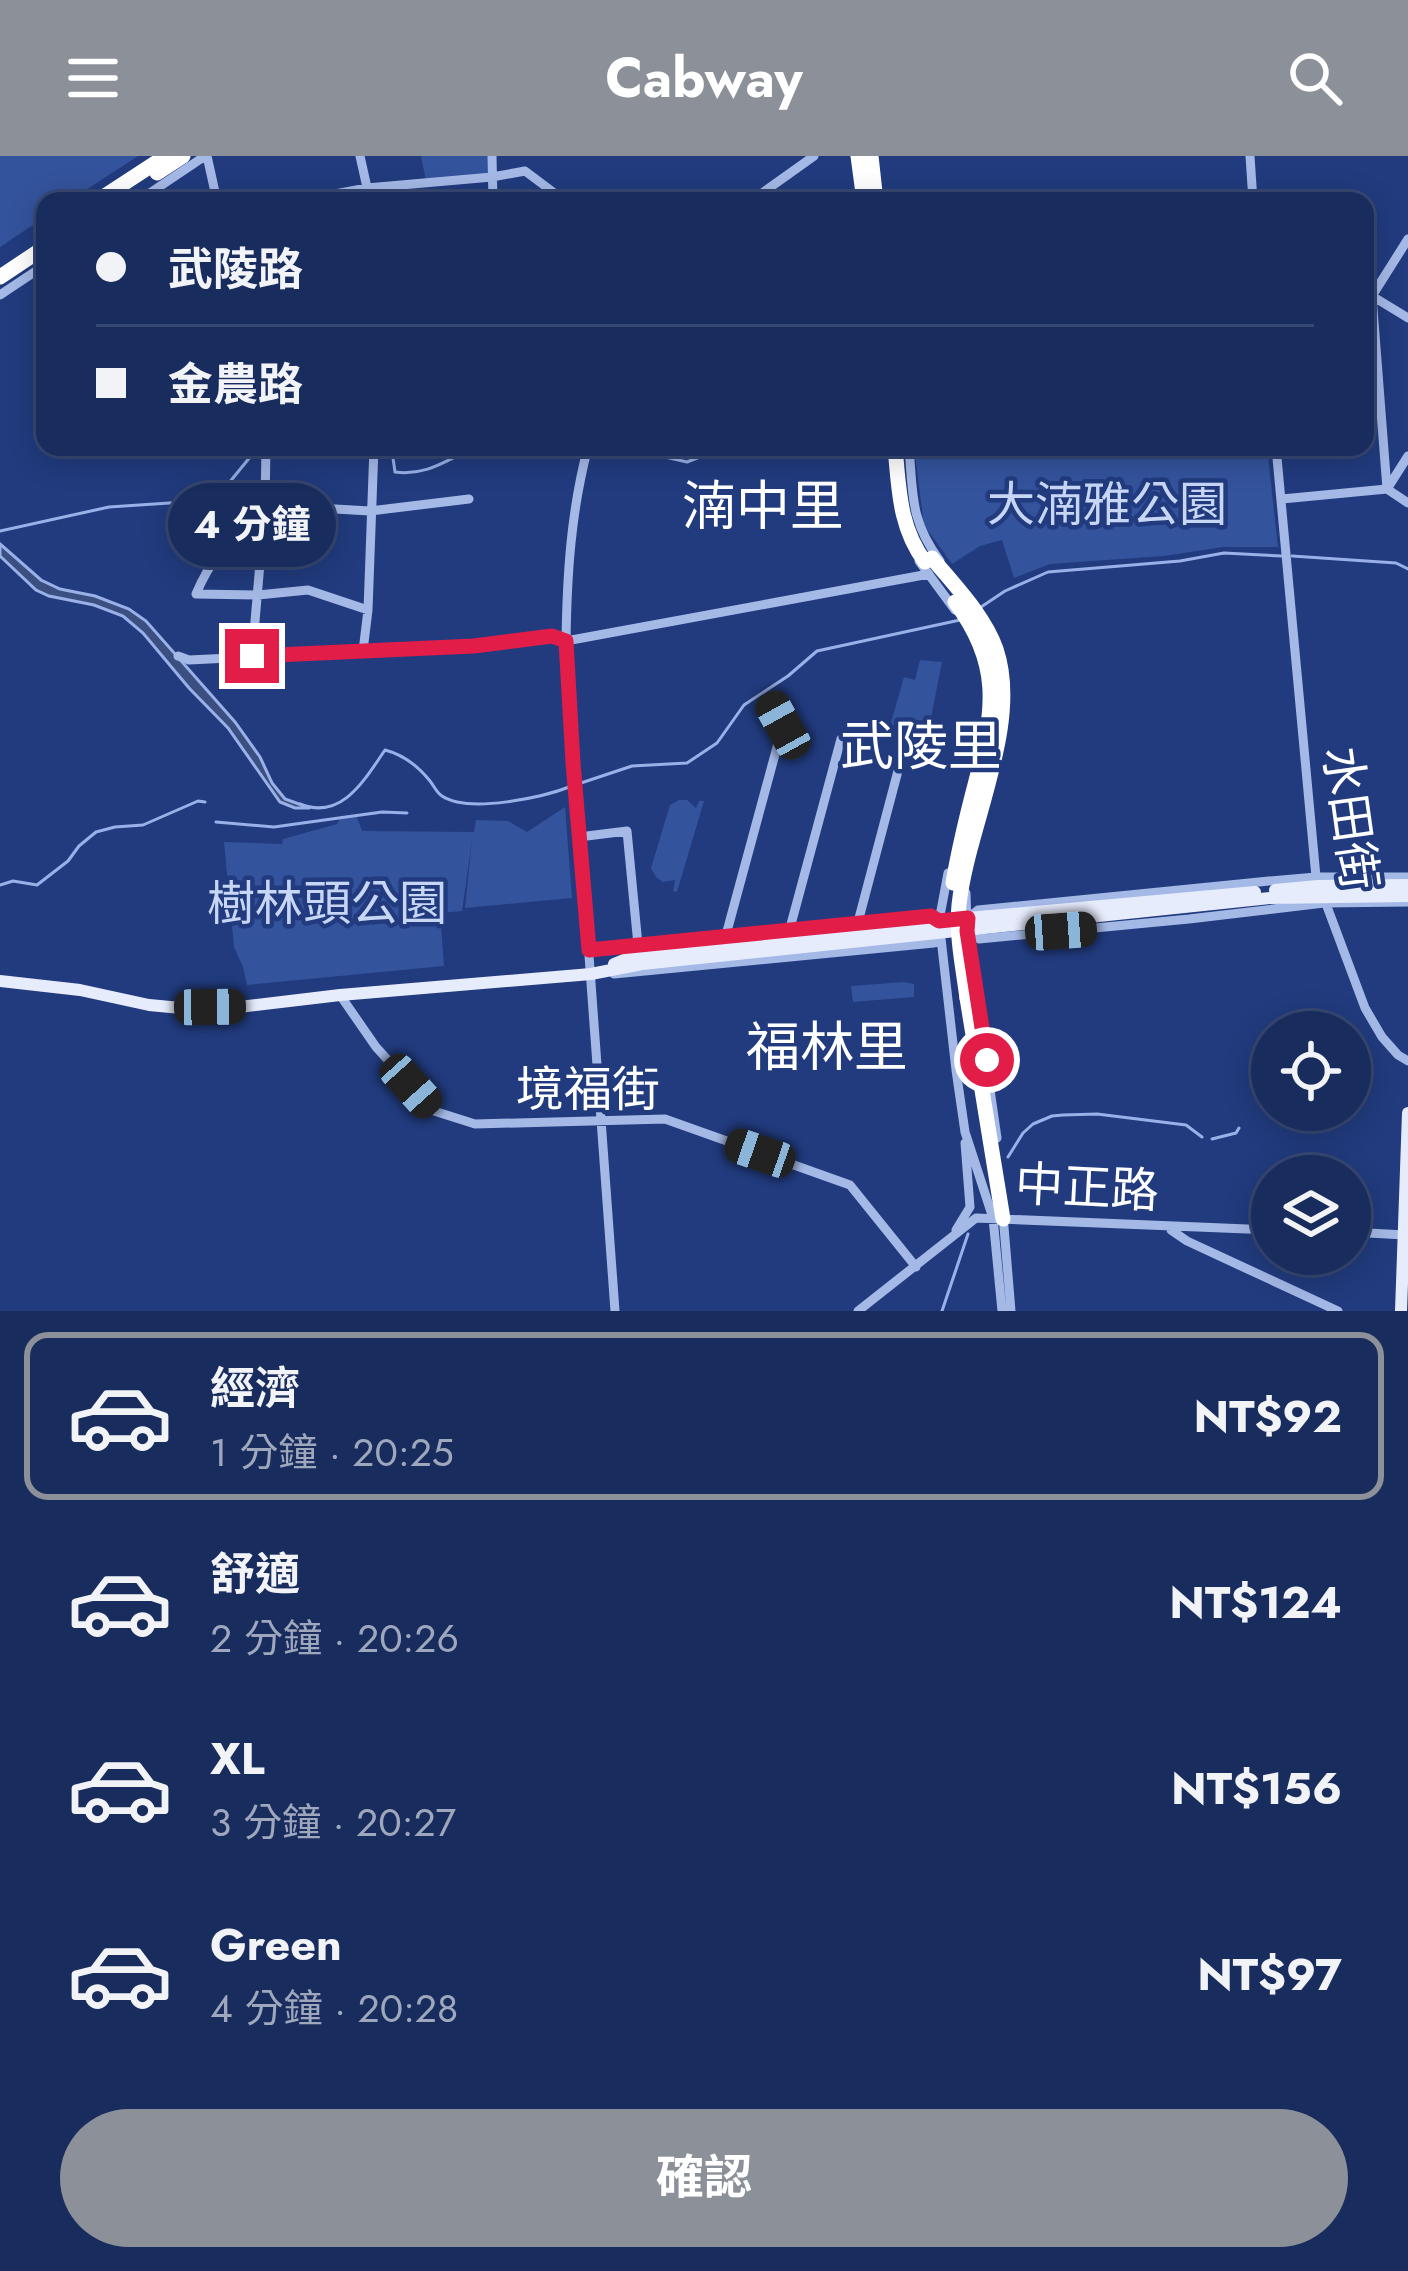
<!DOCTYPE html>
<html lang="zh-TW">
<head>
<meta charset="utf-8">
<style>
	body { margin:0; font-family:Jost,"Noto Sans TC",sans-serif; background:#263867; color:#f1f3f6; height:100vh; display:flex; flex-direction:column; font-size:45px; white-space:nowrap }
	* { box-sizing:border-box; margin:0 }
	p { font-size:39px; color:#9fa7bc }
	.icon { flex:none; width:66px; height:66px; fill:none; stroke:currentColor; stroke-width:2; stroke-linecap:round; stroke-linejoin:round }
	.map { position:relative; height:1155px; overflow:hidden }
	.side { display:flex; flex-direction:column; background:#192c5e; flex:1 }
	.side>* { flex:none }
	.hud { position:absolute; left:36px; top:36px; width:1338px; height:264px; border-radius:24px; box-shadow:0 6px 30px #0003,0 0 0 3px #374873; display:grid; align-content:center; height:264px; padding:0 60px; background:#192c5e }
	.controls { position:absolute; left:1251px; top:855px; display:grid; gap:24px }
	.controls a { display:grid; place-items:center; width:120px; height:120px; border-radius:50%; background:#192c5e; box-shadow:0 6px 30px #0003,0 0 0 3px #374873; font-size:60px }
	.end { position:absolute; width:54px; height:54px; margin:-27px; border:15px solid #e11d48; background:#fff; box-shadow:0 0 0 6px #fff }
	.from { border-radius:50% }
	.bubble { position:absolute; height:84px; border-radius:42px; background:#192c5e; box-shadow:0 6px 30px #0003,0 0 0 3px #374873; font-size:39px; font-weight:700; line-height:84px; text-align:center }
	.car { position:absolute; width:36px; height:72px; margin:-36px -18px; border-radius:15px; box-shadow:0 0 9px 3px #0007; background:linear-gradient(#222 24%,#8ab4d8 0 40%,#222 0 76%,#8ab4d8 0 86%,#222 0) }
	.hud b { display:flex; align-items:center; gap:42px; height:114px; font-size:45px }
	.hud b+b { border-top:3px solid #374873 }
	.hud i { width:30px; height:30px; background:#f1f3f6 }
	ul { padding:21px 0 0; list-style:none }
	li { display:flex; align-items:center; gap:36px; height:168px; margin:0 24px 18px; padding:0 36px; border:6px solid transparent; border-radius:24px }
	li div { flex:1 }
	li b { display:block; font-size:45px }
	li em { font-style:normal; font-weight:700 }
	li.selected { border-color:#8c9099 }
	li>.icon { width:108px; height:108px; stroke-width:1.5 }
	.action { display:flex; gap:24px; margin-top:auto; padding:24px 60px }
	.action a { flex:1; height:138px; border-radius:72px; background:#8c9099; color:#fff; font-size:48px; font-weight:700; line-height:138px; text-align:center }
	header { display:flex; justify-content:space-between; align-items:center; height:156px; padding:0 60px; background:#8c9099; color:#fff; font-size:54px; font-weight:700 }
	.map>svg:first-child { display:block }
</style>
</head>
<body>
<header><svg class="icon" aria-label="menu" viewBox="0 0 24 24"><path d="M4 6h16M4 12h16M4 18h16"/></svg>Cabway<svg class="icon" aria-label="search" viewBox="0 0 24 24"><circle cx="10" cy="10" r="6"/><path d="M15 15l6 6"/></svg></header>
<div class="map">
<svg width="1408" height="1155" viewBox="0 0 1408 1155">
	<rect width="100%" height="100%" fill="#213b7e"/>
	<path fill="#33539c" d="M0 0H138L69 45H45V61L0 91Z
		M421 0H489V18L426 25Z
		M914 291H1267L1278 391H1223L1164 400 1050 408 1014 422 1002 384 980 390 952 408 924 369Z
		M920 504 942 506 930 567 890 570 904 521 915 524Z
		M679 644H687L696 652 699 645H704L677 736 673 735 675 724 663 726 656 721 651 712 670 649Z
		M565 651 572 742 465 752 472 685 462 755 440 757 444 810 247 829 243 811 234 791 224 686 282 688 283 683 337 668 340 663 357 661 362 675 474 676 476 664 508 665 527 676Z
		M904 826 914 828V841L853 846 851 830Z"/>
	<path fill="#3b4f81" stroke="#99b1e8" stroke-width="3" d="M0 388 41 424 60 433 95 440 129 453 146 465 235 566 260 601 272 627 285 643 310 652H295L280 646 228 572 189 532 143 477 123 460 94 449 49 440 36 434 0 400Z"/>
	<g fill="none" stroke-linecap="round" stroke-linejoin="round">
		<path stroke="#99b1e8" stroke-width="3" d="M836 291 838 292
			M382 292 393 302 395 316C425 320 444 306 469 294
			M594 292 648 297 687 306 725 291
			M0 375 109 351 215 344 255 295
			M1292 400 1396 407 1408 413
			M978 453 1005 435 1048 416 1180 405 1224 397 1282 400
			M581 627 632 610 687 607 717 587 744 549 788 520 817 495 960 464
			M300 648C342 665 365 623 385 594 404 599 418 610 430 625 434 630 437 637 442 640 469 658 544 641 572 630
			M216 666 274 671 382 656 407 657
			M0 729 13 725 37 729 68 705 79 690 96 676 115 671 143 669 198 645 205 646
			M1212 983 1236 977 1239 972
			M1008 1001 1023 977 1033 968 1052 960 1063 959 1097 958 1186 969 1202 981
			M942 1155 968 1078"/>
		<path stroke="#a5b9e7" stroke-width="9" d="M207 0 217 45
			M360 0 370 45
			M492 0 493 45
			M1250 0 1253 45
			M138 45 205 0
			M298 45 367 32 492 21 525 15 565 45
			M751 45 814 0
			M0 139 45 109
			M1365 140H1372L1408 162
			M588 291C571 355 567 418 566 485L615 1155
			M909 291C913 338 910 365 940 405
			M1276 291 1316 721 1365 852 1382 881 1398 899 1408 905
			M1387 333 1372 140 1408 83
			M1387 333 1408 300
			M1282 343 1387 333 1408 347
			M919 405 955 454
			M368 454 308 434 258 439 196 438C211 402 235 374 265 349L370 355 469 343
			M363 495 368 454 374 291
			M178 500 189 504 474 490 552 480 566 485 929 418
			M252 500 265 349 266 291
			M579 681 627 675 638 789
			M948 717 939 765 956 914 965 976 993 1062 1002 1155
			M966 737 967 775 997 982
			M968 762 978 754 1269 725 1316 721H1408
			M858 766 908 577
			M790 772 841 583
			M967 775 979 783 1189 763 1324 747 1408 746
			M726 779 783 569 770 545
			M589 794 643 789
			M628 799 654 789 726 779 931 759 939 765
			M614 818 934 787 939 779
			M340 839 376 891 434 955 475 968 665 963 850 1029 916 1111
			M1003 1059 1011 1155
			M956 1074 970 1051 965 987
			M1171 1074 1187 1085 1338 1155
			M1350 1076 1405 1079
			M858 1155 976 1062 1272 1074"/>
		<path stroke="#e7ecfd" stroke-width="12" d="M1275 734 1318 730 1408 729
			M614 808 631 801 968 762 1255 736
			M0 825 80 834 149 849 181 852 239 851 340 839 591 818 642 808 1270 742 1408 740
			M1401 1155 1408 957"/>
		<path stroke="#fff" stroke-width="15" d="M858 0 864 45
			M871 0 876 45
			M157 17 183 0
			M97 45 166 0
			M0 121 45 91
			M895 291C899 333 899 371 925 406
			M967 842 1003 1063"/>
		<path stroke="#fff" stroke-width="15" d="M932 402C955 430 984 459 996 493 1022 569 967 671 959 749 956 780 963 811 967 842
			M953 727C959 692 967 659 976 625 994 554 1002 508 955 446"/>
	</g>
	<g fill="none" stroke-linecap="round" stroke-linejoin="round">
		<path stroke="#e11d48" stroke-width="15" d="M252 500 474 490 552 480 566 485 573 607 589 794 931 760 939 765 968 762 967 775 987 904"/>
	</g>
	<g text-anchor="middle" stroke-width="9" stroke-linejoin="round" paint-order="stroke">
		<g font-size="48" fill="#c8d6f5" stroke="#213b7e">
			<text x="1107" y="365">大湳雅公園</text>
			<text x="327" y="764">樹林頭公園</text>
		</g>
		<g font-size="48" fill="#fff" stroke="#213b7e">
			<text transform="translate(1351 662) rotate(82)" y="17">水田街</text>
			<text x="588" y="950">境福街</text>
			<text transform="translate(1087 1031) rotate(3)" y="17">中正路</text>
		</g>
		<g font-size="54" fill="#fff" stroke="#213b7e">
			<text x="763" y="369">湳中里</text>
			<text x="921" y="609">武陵里</text>
			<text x="827" y="910">福林里</text>
		</g>
	</g>
</svg>
<div class="controls">
<a><svg class="icon" aria-label="locate" viewBox="0 0 24 24"><circle cx="12" cy="12" r="6"/><path d="M12 2v4M12 18v4M2 12h4M18 12h4"/></svg></a>
<a><svg class="icon" aria-label="layers" viewBox="0 0 24 24"><path d="M12 4l9 5-9 5-9-5zM3 14l9 5 9-5"/></svg></a>
</div>
<i class="end from" style="left:987px;top:904px"></i>
<i class="end" style="left:252px;top:500px"></i>
<div class="bubble" style="left:168px;top:327px;width:168px">4 分鐘</div>
<i class="car" style="left:783px;top:569px;rotate:331deg"></i>
<i class="car" style="left:1061px;top:775px;rotate:86deg"></i>
<i class="car" style="left:210px;top:851px;rotate:89deg"></i>
<i class="car" style="left:411px;top:930px;rotate:138deg"></i>
<i class="car" style="left:760px;top:997px;rotate:289deg"></i>
<div class="hud">
<b><i class="from"></i>武陵路</b>
<b><i></i>金農路</b>
</div>
</div>
<section class="side">
<ul>
<li class="selected"><svg class="icon" aria-label="car" viewBox="0 0 24 24"><path d="M5 17H2v-5l4-1 3-4h7l3 4 3 1v5h-3M9 17h6M6 11h13"/><circle cx="7" cy="17" r="2"/><circle cx="17" cy="17" r="2"/></svg><div><b>經濟</b><p>1 分鐘 · 20:25</p></div><em>NT$92</em></li>
<li><svg class="icon" aria-label="car" viewBox="0 0 24 24"><path d="M5 17H2v-5l4-1 3-4h7l3 4 3 1v5h-3M9 17h6M6 11h13"/><circle cx="7" cy="17" r="2"/><circle cx="17" cy="17" r="2"/></svg><div><b>舒適</b><p>2 分鐘 · 20:26</p></div><em>NT$124</em></li>
<li><svg class="icon" aria-label="car" viewBox="0 0 24 24"><path d="M5 17H2v-5l4-1 3-4h7l3 4 3 1v5h-3M9 17h6M6 11h13"/><circle cx="7" cy="17" r="2"/><circle cx="17" cy="17" r="2"/></svg><div><b>XL</b><p>3 分鐘 · 20:27</p></div><em>NT$156</em></li>
<li><svg class="icon" aria-label="car" viewBox="0 0 24 24"><path d="M5 17H2v-5l4-1 3-4h7l3 4 3 1v5h-3M9 17h6M6 11h13"/><circle cx="7" cy="17" r="2"/><circle cx="17" cy="17" r="2"/></svg><div><b>Green</b><p>4 分鐘 · 20:28</p></div><em>NT$97</em></li>
</ul>
<div class="action"><a>確認</a></div>
</section>
</body>
</html>
